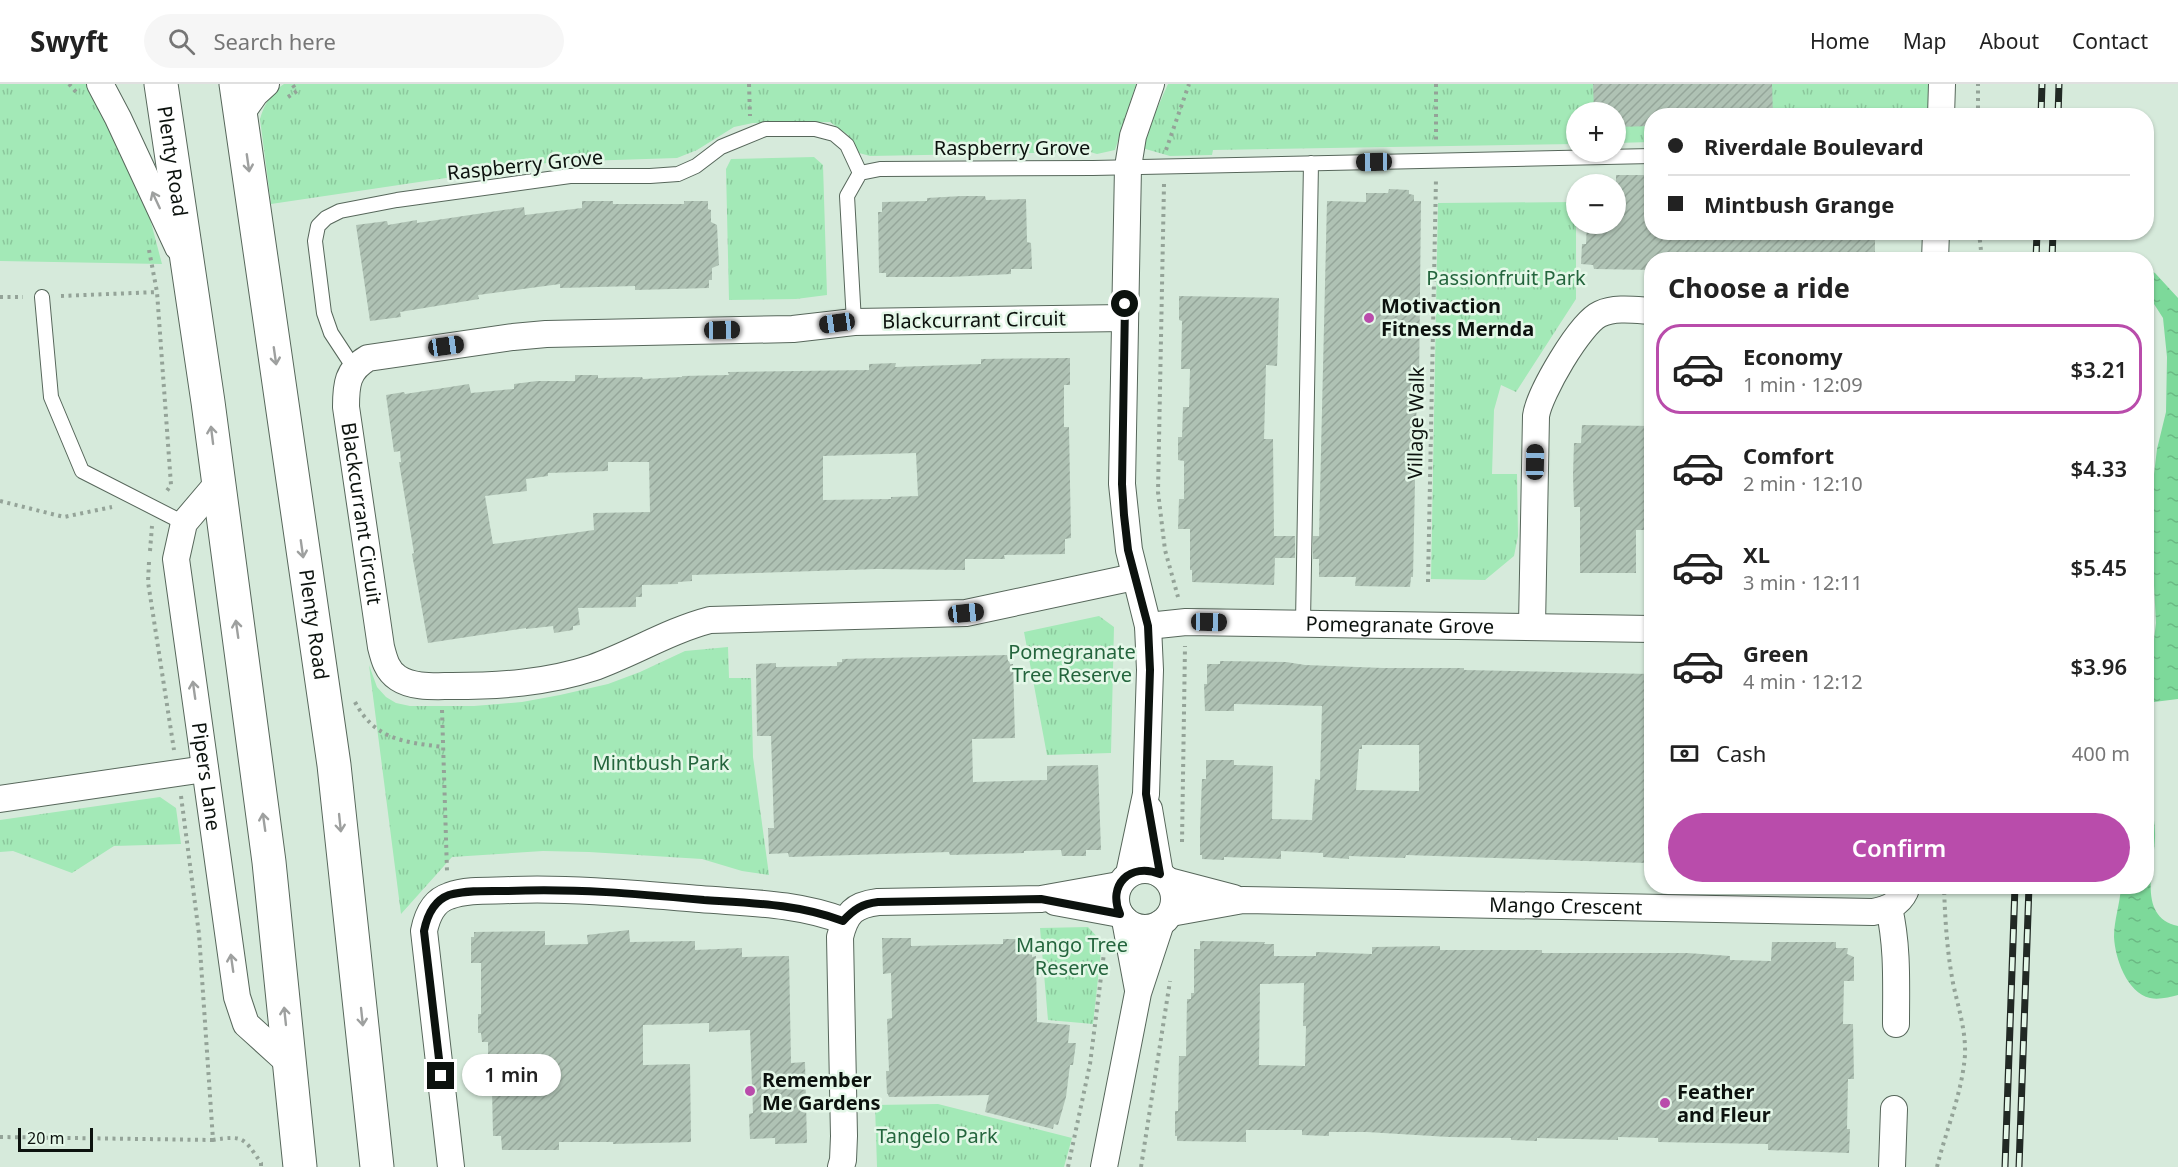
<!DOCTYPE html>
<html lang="en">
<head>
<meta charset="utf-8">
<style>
	body { margin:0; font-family:"Noto Sans",sans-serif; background:#f6f6f6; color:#222; height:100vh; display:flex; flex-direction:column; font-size:22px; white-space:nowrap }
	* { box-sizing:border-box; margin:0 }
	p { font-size:20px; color:#767676 }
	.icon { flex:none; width:33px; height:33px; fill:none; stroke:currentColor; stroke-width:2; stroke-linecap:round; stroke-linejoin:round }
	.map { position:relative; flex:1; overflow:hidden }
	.details { position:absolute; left:1644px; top:168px; width:510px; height:642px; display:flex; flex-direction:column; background:#fff; border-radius:24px; box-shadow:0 2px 4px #0004 }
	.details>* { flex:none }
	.top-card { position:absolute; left:1644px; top:24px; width:510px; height:132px; border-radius:24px; box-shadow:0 2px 4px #0004; display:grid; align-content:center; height:132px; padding:0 24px; background:#fff }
	.tools { position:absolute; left:1566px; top:18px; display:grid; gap:12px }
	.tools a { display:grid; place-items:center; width:60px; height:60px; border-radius:50%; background:#fff; box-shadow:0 2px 4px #0004; font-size:30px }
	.scale { position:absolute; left:18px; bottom:15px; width:75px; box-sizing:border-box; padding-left:6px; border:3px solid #0c120e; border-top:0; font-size:16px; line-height:21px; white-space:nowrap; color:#0c120e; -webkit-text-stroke:4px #e4f7e8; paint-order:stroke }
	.end { position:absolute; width:27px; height:27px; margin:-14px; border:8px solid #0c120e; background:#fff; box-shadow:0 0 0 3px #fff }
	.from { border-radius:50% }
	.bubble { position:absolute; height:42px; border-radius:21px; background:#fff; box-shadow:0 2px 4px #0004; font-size:20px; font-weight:600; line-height:42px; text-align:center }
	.car { position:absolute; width:18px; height:36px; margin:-18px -9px; border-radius:8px; box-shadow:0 0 4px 2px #0007; background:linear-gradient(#222 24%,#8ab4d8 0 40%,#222 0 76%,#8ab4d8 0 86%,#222 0) }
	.top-card b { display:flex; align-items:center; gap:21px; height:57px; font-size:22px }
	.top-card b+b { border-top:2px solid #e0e0e0 }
	.top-card i { width:15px; height:15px; background:#222 }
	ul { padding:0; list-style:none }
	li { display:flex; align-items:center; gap:18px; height:90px; margin:0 12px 9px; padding:0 12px; border:3px solid transparent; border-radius:24px }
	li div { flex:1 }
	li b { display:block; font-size:22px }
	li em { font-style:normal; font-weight:600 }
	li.active { border-color:#b94cab }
	li>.icon { width:54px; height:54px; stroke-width:1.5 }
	h2 { padding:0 24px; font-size:27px; line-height:72px }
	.pay { display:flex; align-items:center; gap:15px; height:66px; padding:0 24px; font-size:22px }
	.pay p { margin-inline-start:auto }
	.primary-button { display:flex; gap:12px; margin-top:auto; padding:12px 24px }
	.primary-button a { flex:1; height:69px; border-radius:36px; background:#b94cab; color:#fff; font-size:24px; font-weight:600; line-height:69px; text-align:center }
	header { display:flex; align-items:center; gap:36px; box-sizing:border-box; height:84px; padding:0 30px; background:#fff; border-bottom:2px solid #e0e0e0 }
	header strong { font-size:28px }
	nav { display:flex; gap:33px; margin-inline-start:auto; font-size:21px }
	.search { width:420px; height:54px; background:#f6f6f6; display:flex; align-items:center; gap:15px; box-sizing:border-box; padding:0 21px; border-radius:33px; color:#767676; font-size:22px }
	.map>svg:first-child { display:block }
</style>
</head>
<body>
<header>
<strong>Swyft</strong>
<div class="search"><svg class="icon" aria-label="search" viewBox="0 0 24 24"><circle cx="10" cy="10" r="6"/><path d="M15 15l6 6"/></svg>Search here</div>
<nav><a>Home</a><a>Map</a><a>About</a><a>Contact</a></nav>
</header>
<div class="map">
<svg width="2178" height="1083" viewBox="0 0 2178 1083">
	<defs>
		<pattern id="grass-tufts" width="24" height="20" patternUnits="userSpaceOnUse" patternTransform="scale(1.5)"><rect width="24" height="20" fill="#a3e9b7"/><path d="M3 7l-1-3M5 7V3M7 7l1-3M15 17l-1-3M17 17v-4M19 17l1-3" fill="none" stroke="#8bc79c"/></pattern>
		<pattern id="water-ripples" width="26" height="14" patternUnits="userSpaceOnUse" patternTransform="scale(1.5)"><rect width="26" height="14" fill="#7dd99a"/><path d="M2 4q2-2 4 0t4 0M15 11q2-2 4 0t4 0" fill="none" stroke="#6bb984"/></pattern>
		<pattern id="building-hatch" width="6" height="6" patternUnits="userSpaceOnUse" patternTransform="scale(1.5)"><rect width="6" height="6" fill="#afc2b4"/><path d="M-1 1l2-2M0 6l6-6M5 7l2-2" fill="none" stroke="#95a69a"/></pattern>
	</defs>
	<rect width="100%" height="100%" fill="#d6eadb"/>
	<path fill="url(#grass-tufts)" d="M0 0H88L148 127 162 180 0 177Z
		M284 0H1136L1115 66 1097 70 1090 68 870 72 859 69 848 51 830 38 753 39 734 43 697 66 677 74 553 78 271 120 260 35C264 21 271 8 284 0Z
		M1168 0H1929L1931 31 1652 32 1651 58 1616 59V28H1576V60L1213 66 1212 71 1170 72 1142 64 1148 45Z
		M814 73 823 81 827 211 796 215 729 216 726 85 731 75Z
		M1576 118V215L1516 308 1501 301 1494 326 1492 390H1517L1518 452 1514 472 1485 496 1431 495 1438 119Z
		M1099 532 1114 543 1111 669 1047 671 1024 548Z
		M728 563 729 594H751L753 673 769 791 742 787 702 775 589 768 543 767 452 773 401 830 369 581 377 603 386 613 396 619 410 622H474L522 618 560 611 608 600 640 588 685 567Z
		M160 713 176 724 181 760 114 762 72 789 13 767 0 768V736Z
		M1088 843 1102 858 1093 940 1048 936 1040 844Z
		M938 1020 1072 1054 1064 1083H877L875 1021Z"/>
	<path fill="url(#water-ripples)" d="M2147 185 2155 189 2178 214V615L2154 618 2147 625V580L2152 571 2156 539 2152 464V407L2157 365 2166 328 2167 273 2163 234 2154 220 2147 214Z
		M2147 694C2149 712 2156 736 2155 754 2154 784 2137 833 2178 842V911C2170 913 2159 916 2150 914 2127 909 2115 874 2114 853 2114 836 2120 820 2121 803L2146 802Z"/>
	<path fill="url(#building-hatch)" fill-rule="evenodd" d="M1593 0H1772L1773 32H1652V42L1616 43V28H1594Z
		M1616 91H1652V148H1875V176H1652V186L1594 185 1593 181 1581 180 1582 160H1586L1587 140H1616Z
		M1389 105 1409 106V110L1414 111V117H1421L1419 301H1417L1413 493H1411L1410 503 1355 502 1356 493H1319V475H1313V452H1319L1327 117 1366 118V109H1388Z
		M962 112H985L986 116 1026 115 1027 158 1031 159 1032 185H1011V190L950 193H886V189H879L878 128H882V118L927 117V114Z
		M582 117H613V120H684V117H708V125L711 126V138L717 141 719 181 712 184V196H709V204L635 206V202L560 204V200L478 211 479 215 400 228 401 233 370 237 356 141 387 137 388 141 417 136V139L524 123 525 131 582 124Z
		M1179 212 1279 214 1277 282 1266 281 1264 355H1273L1274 452H1295V474H1275L1274 501 1192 498V486H1190V445H1178L1179 415H1184V377L1178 376V353H1182L1183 323H1189L1190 285H1181L1182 237 1179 236Z
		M1070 274V301H1064V343H1069L1071 454 1065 455V470L1004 471 1005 475H965V486L877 485 692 491V497L678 498V500L642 501V513H636V523L578 524 580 541 573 542V546L554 549 553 542 526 545V544L428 559 412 470 414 469 399 378H401L400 367 394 368 386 311 404 308 405 310 469 300 471 309 514 305V300L537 297H575V291H598V294L642 293 643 295 682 293V292L729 291 728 288 869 286V280L896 279 895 283 981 280V275ZM916 369 918 412 891 413V415L823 416V372ZM608 378H649L650 428 593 429 594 446 493 460 485 412 527 407 526 395 548 392V389L608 387Z
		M1582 341 1652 342V446H1636V489H1580V423H1574L1573 391 1574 359H1581Z
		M1007 571 1010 580H1013L1015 654 972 655 973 698 1047 696V682L1098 681 1101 766H1086V772H1062L1061 766 1024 767V769L950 771 949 768 789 773 788 769 769 770 768 744H774L771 652H757L756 580 776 579V583L837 582V578H842V575Z
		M1220 577 1286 578 1305 581 1383 584H1464V586L1651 590 1647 779 1406 771 1405 774 1349 772V775L1323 773V769L1281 767V775L1224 773V776L1202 775V771H1200V745L1202 695H1206V676H1234V681L1273 682 1272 735 1312 736 1315 695 1320 696 1322 622 1234 620V627H1205L1204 600H1207V580H1220ZM1362 661H1419V707L1356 706 1359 665H1362Z
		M629 846 630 858 695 857V866L742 864V873L789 872 791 979 805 978 807 1059 775 1060V1054L750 1055 749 1030 753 1029 750 946 709 948V939L643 941V981L690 980 691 1058 613 1060V1058H559V1066H502L501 1052H493L492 1005H488V958H482L481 949H478V930H481V879H471V853H474V848L545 847V861L588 860 587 851Z
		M882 854H911V862L1003 860V855H1024V858L1032 857V873L1036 872 1037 938 1070 941 1068 959H1076L1073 981H1070L1066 1013 1058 1041 1054 1040 1053 1045 985 1028 989 1011 889 1013 888 1010H887L886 987H889L887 935 892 934 891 889 883 890Z
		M1200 857 1265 858 1264 860H1274V872H1316V868L1372 870V863L1440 862V866H1542V869H1687L1730 872V876L1771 877 1772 858H1836V864H1848L1847 870 1854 873V897H1844L1843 940H1853L1854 995H1848L1847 1045H1850L1849 1069 1768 1066V1060L1658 1058V1054L1618 1053V1056L1537 1054V1057L1511 1056V1054L1449 1053 1367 1048H1329V1052L1302 1051V1046H1246V1058L1177 1057V1052H1175V1027H1178L1179 972H1186L1187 915H1191V909H1194V865H1200ZM1304 899 1303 942H1306L1305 982 1259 981 1260 900Z"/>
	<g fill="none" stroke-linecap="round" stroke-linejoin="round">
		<g stroke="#57675b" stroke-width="16">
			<path id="service" d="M42 213 51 313 82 387 184 439
				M854 238 847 112 860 89 880 85 1093 84 1652 72
				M354 284 331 249 324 229 315 157 318 142 326 134 340 127 397 116 570 92H650L678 90 696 82 721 63 765 45H815L834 50 847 61 860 89
				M1303 538 1311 79"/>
		</g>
		<g stroke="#57675b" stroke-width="28">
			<g id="minor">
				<path d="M100 0 118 34 178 163"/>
				<path d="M241 30 255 10 266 0"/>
				<path d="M1941 32 1942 0"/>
				<path d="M1935 176 1936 148"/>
				<path id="s1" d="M1125 234 854 238 793 245 546 250 513 253 368 274C347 286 346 301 346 323L381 563C384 575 387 587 398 594 413 604 435 602 452 602 499 602 546 599 592 584 632 570 668 547 710 536L966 529 1134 493"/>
				<path id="s2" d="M218 399 184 439 176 475 237 913 246 940 289 979"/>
				<path id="s3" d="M1148 542 1186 538 1652 545"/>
				<path d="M1532 542 1536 332C1539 310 1580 239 1600 230 1615 223 1635 226 1652 227"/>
				<path d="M0 715 205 685"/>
				<path d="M1149 725 1160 790"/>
				<circle cx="1145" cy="815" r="29"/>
				<path d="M1129 790 1146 710 1150 586 1148 542 1129 466 1122 400 1128 83 1133 52 1151 0"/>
				<path d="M1169 797 1234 814"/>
				<path d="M1055 818 1120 830"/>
				<path d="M1889 824C1898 863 1896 901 1896 940"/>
				<path id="s4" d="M1171 829 1243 816 1873 828C1889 825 1902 819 1907 802"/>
				<path d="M1125 836 1138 906"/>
				<path d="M451 1083 424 847C427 832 433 817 449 812 468 805 492 807 512 806 575 804 637 810 700 815 748 819 797 819 844 837"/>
				<path d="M841 1083 843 1076 844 1052 840 853C846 829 854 821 878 818L1041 815 1119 801"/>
				<path d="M1104 1083 1138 909 1161 839"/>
				<path d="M1892 1083 1894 1025"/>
			</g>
		</g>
		<g stroke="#57675b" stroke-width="35">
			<g id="trunk">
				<path id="s5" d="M161 0 208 318 269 778 300 1083"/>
				<path id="s6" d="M236 0 334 681 377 1083"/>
			</g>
		</g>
		<path stroke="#94a398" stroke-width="4" stroke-dasharray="3 4.5" stroke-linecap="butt" d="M69 0 76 8
			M749 0 750 32
			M1436 0V59
			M288 13 297 7 292 0
			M1978 32V0
			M1166 66 1189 0
			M1164 100 1158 408 1165 466 1178 513
			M1979 148 1982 176
			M149 166 157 208 171 401 166 408
			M61 212 157 208
			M0 213H23
			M0 417 64 433 112 423
			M150 467 152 442
			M149 478 148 498 174 666
			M1428 498 1436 94
			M355 618C375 656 404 658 443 663
			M442 626 447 787
			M181 712 199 850 213 1056C244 1051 244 1054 261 1079V1083
			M1182 758 1185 562
			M0 1053 213 1056
			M1068 1083 1090 980 1104 869
			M1141 1083 1170 897
			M1937 1083C1946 1046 1962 1010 1965 971 1966 946 1958 923 1953 899 1947 867 1945 835 1944 802"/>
		<use href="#service" stroke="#fff" stroke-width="14"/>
		<use href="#minor" stroke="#fff" stroke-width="26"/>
		<use href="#trunk" stroke="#fff" stroke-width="33"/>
		<g stroke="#212924" stroke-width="7">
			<path id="rail" d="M2041 32 2042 0
				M2058 32 2059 0
				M2036 176 2037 148
				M2052 176 2053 148
				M2005 1083 2015 802
				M2019 1083 2029 802"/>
		</g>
		<use href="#rail" stroke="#e4f7e8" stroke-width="4.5" stroke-dasharray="14" stroke-linecap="butt"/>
	</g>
	<defs><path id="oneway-shaft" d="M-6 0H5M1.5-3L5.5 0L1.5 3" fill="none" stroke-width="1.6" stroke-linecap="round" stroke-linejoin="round" transform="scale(1.5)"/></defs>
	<g stroke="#9ea09f">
		<use href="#oneway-shaft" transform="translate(248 79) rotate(82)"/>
		<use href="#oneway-shaft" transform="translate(156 116) rotate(-115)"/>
		<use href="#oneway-shaft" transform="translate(275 272) rotate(82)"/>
		<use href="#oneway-shaft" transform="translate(212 351) rotate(-97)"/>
		<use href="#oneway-shaft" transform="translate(302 465) rotate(82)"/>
		<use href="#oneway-shaft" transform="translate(237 545) rotate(-98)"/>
		<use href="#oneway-shaft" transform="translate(194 606) rotate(-98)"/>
		<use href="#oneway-shaft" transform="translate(264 738) rotate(-98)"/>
		<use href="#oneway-shaft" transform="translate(340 739) rotate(84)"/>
		<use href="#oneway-shaft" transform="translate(232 879) rotate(-98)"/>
		<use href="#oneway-shaft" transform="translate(285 932) rotate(-96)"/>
		<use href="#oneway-shaft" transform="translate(362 933) rotate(84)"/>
	</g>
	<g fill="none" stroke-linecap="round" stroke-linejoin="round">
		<path stroke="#0c120e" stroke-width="8" d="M441 992 424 847C427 832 433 817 449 811 466 806 489 807 508 807 574 804 639 810 704 816 752 819 799 820 843 837 854 825 862 820 878 818L1041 815 1120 830C1107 801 1130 778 1160 790L1146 710 1150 586 1148 542 1128 466 1124 431 1122 400 1125 220"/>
	</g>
	<g fill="#b94cab" stroke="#e4f7e8" stroke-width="2">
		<circle cx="1369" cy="234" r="6"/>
		<circle cx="750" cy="1007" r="6"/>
		<circle cx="1665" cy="1019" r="6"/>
	</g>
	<g text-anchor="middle" stroke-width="5" stroke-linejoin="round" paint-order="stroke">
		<g font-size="20" fill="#0c120e" stroke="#e4f7e8">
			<text x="1012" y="71">Raspberry Grove</text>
			<text dy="7" stroke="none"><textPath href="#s5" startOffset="78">Plenty Road</textPath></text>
			<text transform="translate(525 81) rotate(-6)" y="7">Raspberry Grove</text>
			<text transform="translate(974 236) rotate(-1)" y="7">Blackcurrant Circuit</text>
			<text transform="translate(1416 339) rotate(-89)" y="7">Village Walk</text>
			<text dy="7" stroke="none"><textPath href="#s1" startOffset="924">Blackcurrant Circuit</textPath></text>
			<text dy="7" stroke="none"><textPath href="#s3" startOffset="252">Pomegranate Grove</textPath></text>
			<text dy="7" stroke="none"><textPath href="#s6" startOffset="546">Plenty Road</textPath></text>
			<text dy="7" stroke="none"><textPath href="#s2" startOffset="309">Pipers Lane</textPath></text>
			<text dy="7" stroke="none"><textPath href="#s4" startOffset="396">Mango Crescent</textPath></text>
		</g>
		<g font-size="20" fill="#24653d" stroke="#e4f7e8">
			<text x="1506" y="201">Passionfruit Park</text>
			<text x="1072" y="575">Pomegranate<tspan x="1072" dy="23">Tree Reserve</tspan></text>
			<text x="661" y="686">Mintbush Park</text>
			<text x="1072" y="868">Mango Tree<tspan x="1072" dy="23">Reserve</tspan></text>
			<text x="937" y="1059">Tangelo Park</text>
		</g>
		<g font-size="20" font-weight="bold" fill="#0c120e" stroke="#e4f7e8" text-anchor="start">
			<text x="1381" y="229">Motivaction<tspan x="1381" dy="23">Fitness Mernda</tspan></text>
			<text x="762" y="1003">Remember<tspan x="762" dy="23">Me Gardens</tspan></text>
			<text x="1677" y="1015">Feather<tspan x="1677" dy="23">and Fleur</tspan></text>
		</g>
	</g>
</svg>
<div class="tools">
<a>+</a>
<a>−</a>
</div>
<div class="scale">20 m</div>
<i class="end from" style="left:1125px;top:220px"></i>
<i class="end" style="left:441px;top:992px"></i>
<div class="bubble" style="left:462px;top:970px;width:99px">1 min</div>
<i class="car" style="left:1374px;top:78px;rotate:269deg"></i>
<i class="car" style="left:837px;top:239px;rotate:262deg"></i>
<i class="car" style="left:722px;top:246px;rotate:89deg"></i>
<i class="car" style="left:446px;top:262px;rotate:82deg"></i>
<i class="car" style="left:1535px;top:378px;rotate:1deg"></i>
<i class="car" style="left:966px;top:529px;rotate:84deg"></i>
<i class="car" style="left:1209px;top:538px;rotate:91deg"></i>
<div class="top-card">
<b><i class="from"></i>Riverdale Boulevard</b>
<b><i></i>Mintbush Grange</b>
</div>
<section class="details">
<h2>Choose a ride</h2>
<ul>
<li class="active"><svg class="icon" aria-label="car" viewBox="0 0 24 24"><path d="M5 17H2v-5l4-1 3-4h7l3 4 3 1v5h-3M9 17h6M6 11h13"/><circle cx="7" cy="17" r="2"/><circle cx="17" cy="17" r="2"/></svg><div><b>Economy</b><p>1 min · 12:09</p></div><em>$3.21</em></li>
<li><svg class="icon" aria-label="car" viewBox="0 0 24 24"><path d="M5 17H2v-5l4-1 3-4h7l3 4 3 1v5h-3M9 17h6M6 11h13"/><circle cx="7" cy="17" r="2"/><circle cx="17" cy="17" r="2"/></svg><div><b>Comfort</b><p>2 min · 12:10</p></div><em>$4.33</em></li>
<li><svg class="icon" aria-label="car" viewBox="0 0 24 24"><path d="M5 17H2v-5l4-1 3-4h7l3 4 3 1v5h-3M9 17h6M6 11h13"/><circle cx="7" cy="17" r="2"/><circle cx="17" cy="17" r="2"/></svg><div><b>XL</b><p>3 min · 12:11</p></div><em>$5.45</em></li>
<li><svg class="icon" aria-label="car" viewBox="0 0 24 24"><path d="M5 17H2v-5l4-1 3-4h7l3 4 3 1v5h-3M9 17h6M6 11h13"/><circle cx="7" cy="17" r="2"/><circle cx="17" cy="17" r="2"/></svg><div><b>Green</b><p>4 min · 12:12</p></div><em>$3.96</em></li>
</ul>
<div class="pay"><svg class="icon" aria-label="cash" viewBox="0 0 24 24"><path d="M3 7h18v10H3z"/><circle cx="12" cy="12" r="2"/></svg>Cash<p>400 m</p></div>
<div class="primary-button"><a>Confirm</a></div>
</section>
</div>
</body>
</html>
